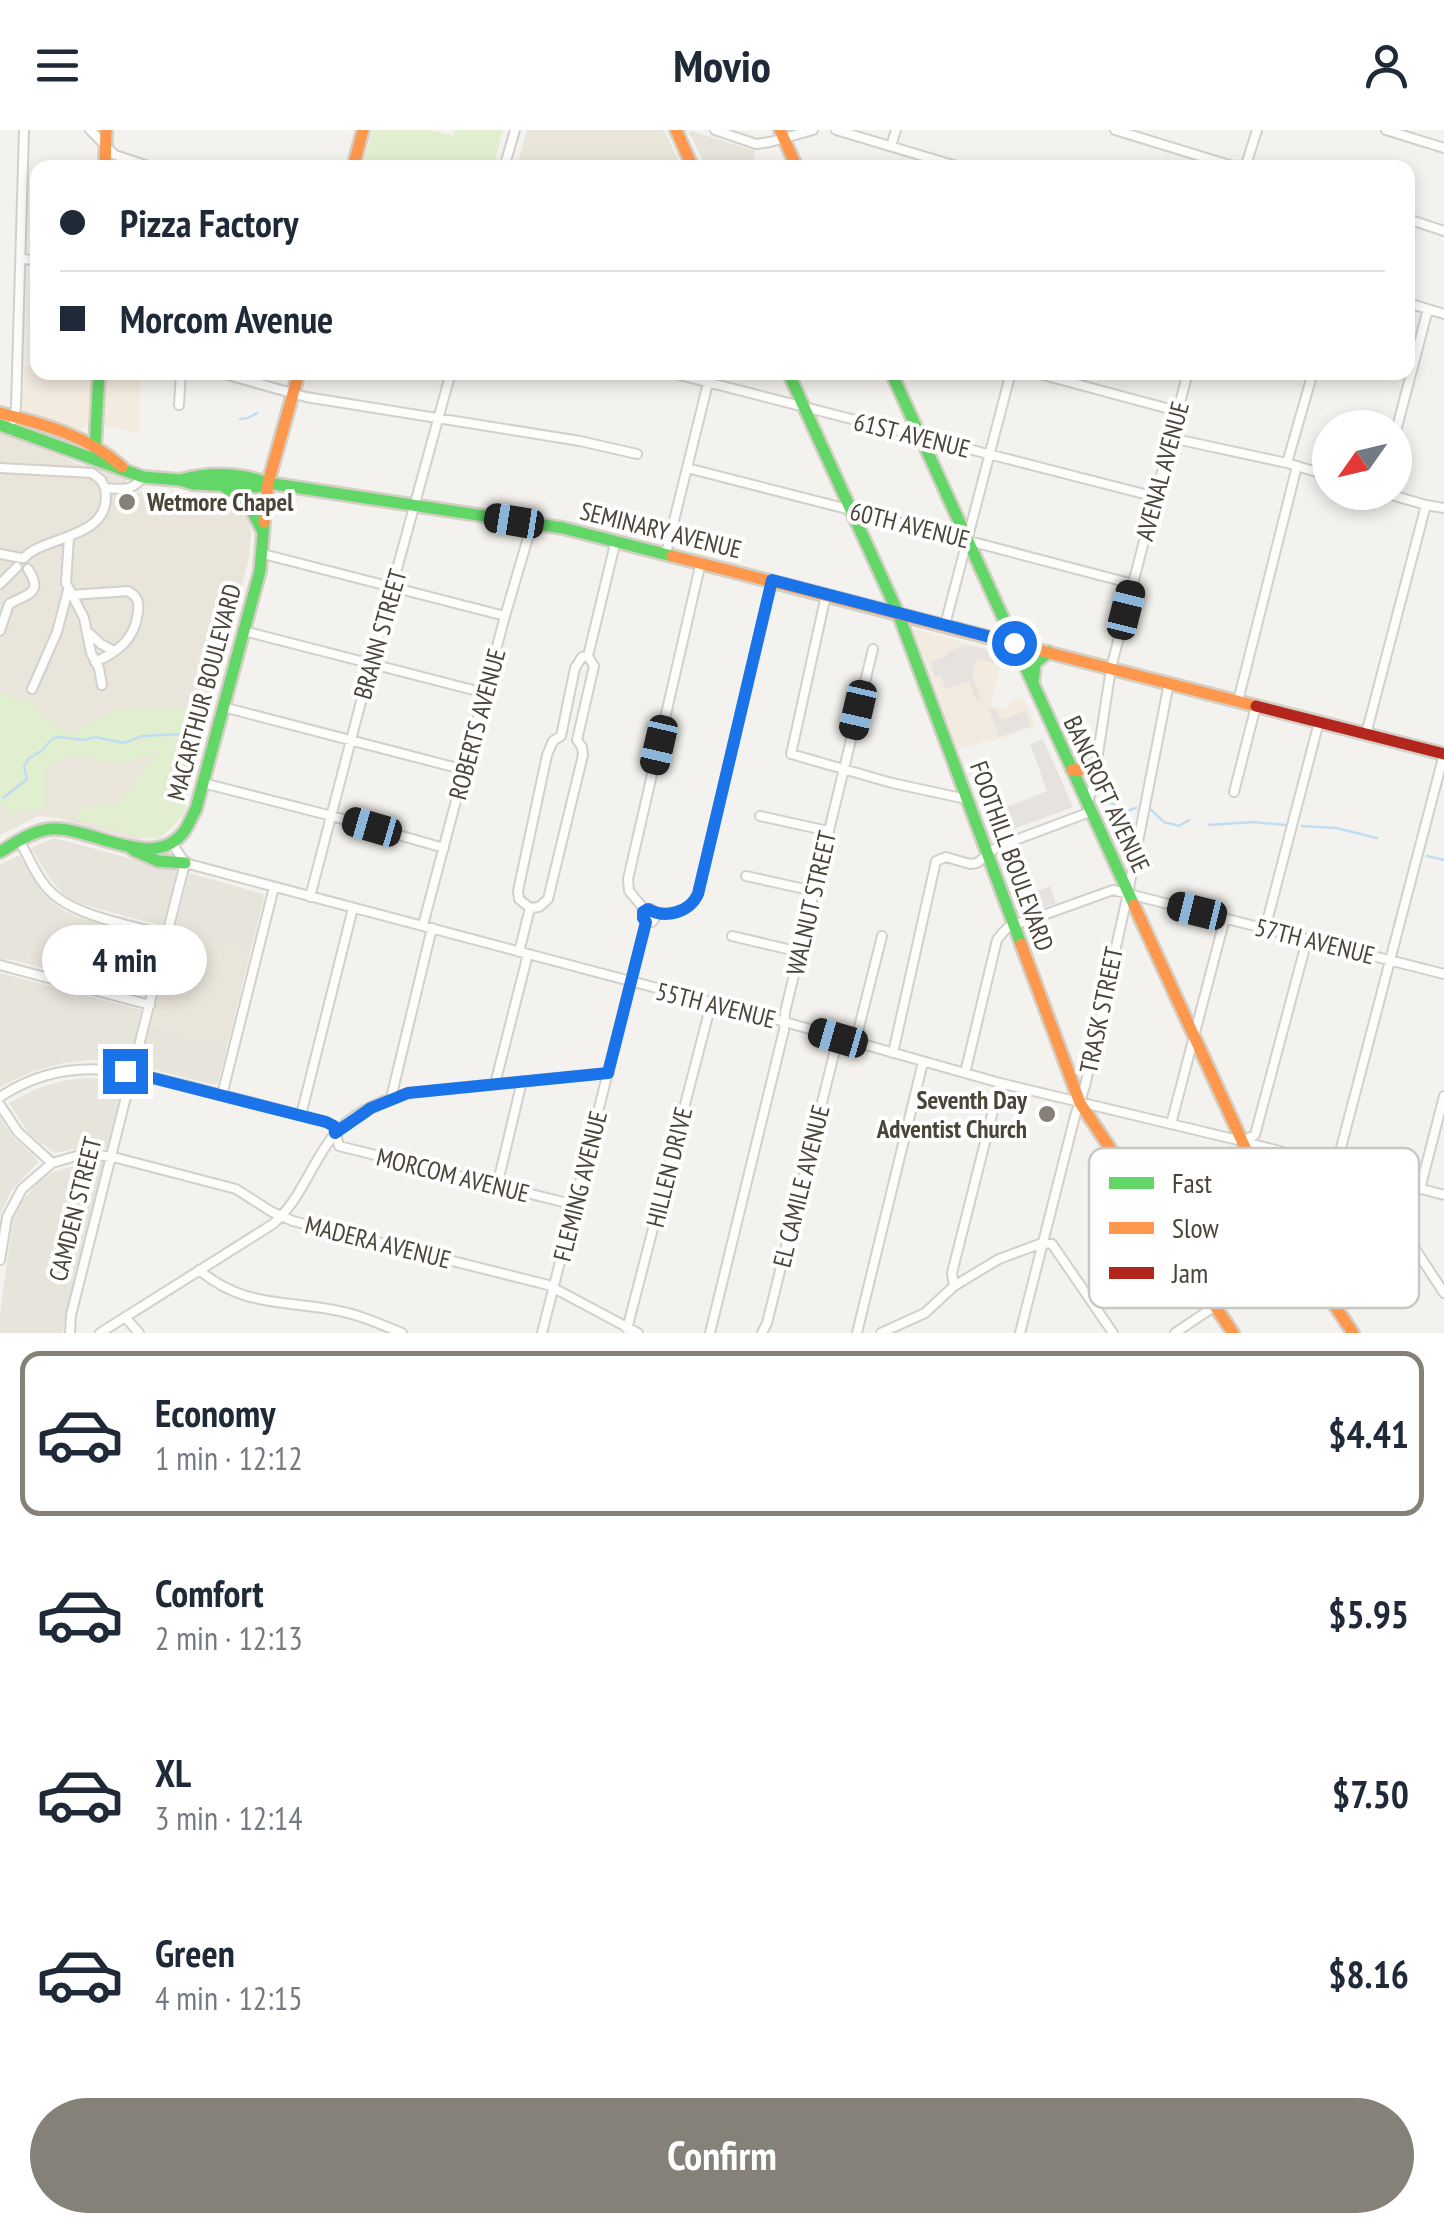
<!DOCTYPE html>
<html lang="en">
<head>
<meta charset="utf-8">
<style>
	body { margin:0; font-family:"PT Sans Narrow",sans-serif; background:#f2f2f3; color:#1f2937; height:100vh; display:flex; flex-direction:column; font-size:38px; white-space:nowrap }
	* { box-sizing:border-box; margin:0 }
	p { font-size:32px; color:#747a83 }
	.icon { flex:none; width:55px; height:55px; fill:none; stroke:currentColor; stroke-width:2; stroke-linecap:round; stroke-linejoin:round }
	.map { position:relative; height:1203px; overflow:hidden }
	.side { display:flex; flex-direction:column; background:#fff; flex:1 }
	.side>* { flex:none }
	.top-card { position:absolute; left:30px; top:30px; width:1385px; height:220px; border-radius:20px; box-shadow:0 5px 15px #0003; display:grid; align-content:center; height:220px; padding:0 30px; background:#fff }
	.needle { width:65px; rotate:236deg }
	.buttons { position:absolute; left:1312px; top:280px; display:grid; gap:20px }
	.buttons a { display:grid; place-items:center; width:100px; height:100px; border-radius:50%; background:#fff; box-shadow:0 5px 15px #0003; font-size:50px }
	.end { position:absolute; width:45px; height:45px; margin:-22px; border:12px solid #1a73e8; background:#fff; box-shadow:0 0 0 5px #fff }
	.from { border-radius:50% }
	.bubble { position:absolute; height:70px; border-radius:35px; background:#fff; box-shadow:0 5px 15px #0003; font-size:32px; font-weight:700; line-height:70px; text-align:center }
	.car { position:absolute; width:30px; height:60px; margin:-30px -15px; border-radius:12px; box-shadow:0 0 8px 2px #0007; background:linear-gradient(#222 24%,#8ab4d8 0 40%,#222 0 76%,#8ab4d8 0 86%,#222 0) }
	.top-card b { display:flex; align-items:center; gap:35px; height:95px; font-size:38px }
	.top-card b+b { border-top:2px solid #e0e1e3 }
	.top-card i { width:25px; height:25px; background:#1f2937 }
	ul { padding:18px 0 0; list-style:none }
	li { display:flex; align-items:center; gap:30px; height:165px; margin:0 20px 15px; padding:0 10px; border:5px solid transparent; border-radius:20px }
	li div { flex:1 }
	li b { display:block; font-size:38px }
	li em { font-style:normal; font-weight:700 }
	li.selected { border-color:#868178 }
	li>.icon { width:90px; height:90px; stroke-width:1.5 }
	.action { display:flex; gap:20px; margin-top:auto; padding:20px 30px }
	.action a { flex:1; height:115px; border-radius:60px; background:#868178; color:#fff; font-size:40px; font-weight:700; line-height:115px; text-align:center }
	header { display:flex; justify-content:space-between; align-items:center; height:130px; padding:0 30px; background:#fff; font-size:45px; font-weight:700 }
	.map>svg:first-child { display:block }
</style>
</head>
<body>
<header><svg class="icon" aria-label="menu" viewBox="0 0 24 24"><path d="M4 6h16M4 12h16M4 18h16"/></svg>Movio<svg class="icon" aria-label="person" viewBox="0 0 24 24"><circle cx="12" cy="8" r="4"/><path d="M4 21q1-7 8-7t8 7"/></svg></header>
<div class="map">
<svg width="1444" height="1203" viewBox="0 0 1444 1203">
	<rect width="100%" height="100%" fill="#f4f2ee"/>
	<path fill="#e7e4dc" d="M691 1 755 21 752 37H706L689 2Z
		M54 708 177 741 163 796 81 774 63 764 50 749 31 718Z
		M19 725 44 765 64 781 77 787 159 810 145 865 13 830 0 829V735Z
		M189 743 263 764 264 768 251 820 175 799Z
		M0 843 141 880 129 933 92 930 63 933 31 942 0 957Z
		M150 897 227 917 218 953 214 955 140 936Z
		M84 948 124 950 107 1018H80L55 1023 30 1005 9 973 36 959 62 951Z
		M0 987 13 1007 36 1028 38 1033 11 1061 0 1085Z
		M85 1032H104L65 1188 63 1203H0V1184L11 1103 13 1089 21 1073 38 1052 51 1043Z"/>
	<path fill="#f3ebdf" d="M24 236 37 237 38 242 140 243V303L89 293 84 298 79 299 22 281Z
		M914 499 1004 523 991 576 1007 580 1010 572 1023 567 1036 596 990 612 989 610 958 620Z"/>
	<path fill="#eae5da" d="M527 0H664L682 37H517Z
		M0 302 52 320V323L84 336 86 333 125 349 126 352 121 355 122 364 156 361 161 363 221 365 243 378 250 393 251 404 248 432 187 664 159 704 138 710 57 688 38 686 0 705Z
		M175 799 251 820 227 917 150 897Z"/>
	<path fill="#e1eecf" d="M372 0H431L453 6 455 0H503L493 37H363Z
		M0 563 29 573 70 604 116 580 161 576 205 583C201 599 194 615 191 630 183 674 200 675 159 709L135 706 75 689 81 679 120 671 156 622 123 635 73 625 46 637 45 678 9 685 0 671Z"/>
	<path fill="#e6e3df" d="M967 515 1002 524 1000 534 976 529 972 543 981 569 976 571 969 551 946 559 940 545 934 546 930 532 947 526V522Z
		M991 578 996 579 1001 590 1026 580 1031 596 999 607 989 579Z
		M1043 609 1073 677 992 707 985 685 1047 661 1030 614Z
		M1050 756 1056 773 1021 785 1015 769Z"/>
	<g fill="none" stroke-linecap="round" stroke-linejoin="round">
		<path stroke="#c0ddf1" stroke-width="2.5" d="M240 289 248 288 257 283
			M192 604 209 593
			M3 668 27 649 24 637 28 629 41 621 53 608 61 607 83 610 95 607 124 613 142 606 184 604
			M1102 670 1116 675 1124 682 1136 678
			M1150 679 1164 692 1179 696 1189 690
			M1209 695 1253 692 1285 695
			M1302 696 1336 698 1377 708
			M1427 726 1444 730"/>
		<g stroke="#d2d0cb" stroke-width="12">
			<path id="street" d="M90 0 115 25 154 38
				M715 0 756 14 770 12 813 0
				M836 0 963 38
				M1115 0 1239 38
				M1386 0 1444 18
				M891 16 896 0
				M504 38 515 0
				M1245 38 1257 0
				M1408 89 1444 101
				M21 129 38 130
				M1408 173 1444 184
				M217 242 306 267 580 311 637 324
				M668 242 1156 367
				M1032 242 1177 281
				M179 275 181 242
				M13 290 16 277 24 0
				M1395 305 1428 179
				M1171 308 1287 333 1330 346
				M1287 333 1313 242
				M0 338 92 343 101 350 105 358
				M687 338C836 376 984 414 1133 454
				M105 358C122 359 132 362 143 347
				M1381 362 1426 375 1444 378
				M69 408 66 453 84 488 91 523 99 538 102 555
				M666 423 708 253
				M0 424 21 428
				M263 424 505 486
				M24 428C44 405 115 409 105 358
				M0 454 17 437
				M72 465 128 461C138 467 139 471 138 482 135 509 118 522 95 532
				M826 465 791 624 892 653 966 669
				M945 495 1011 242
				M0 501 9 474C27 464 44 464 28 439
				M244 501 485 563
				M90 504 101 514 114 521
				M588 526 616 410
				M32 559 57 502 68 460
				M1238 571 1297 336
				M223 577 465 640
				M1366 604 1426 375
				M203 653 332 686 444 718
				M1234 662 1256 576
				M1088 671 1093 657 1111 538 1188 242
				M760 686 828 701
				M20 712C29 727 36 747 49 760 74 787 132 795 167 805
				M172 713 185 733 785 892 1000 953 1242 1011 1444 1065
				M746 746 814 761
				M310 767 369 541 451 242
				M530 778 539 777 548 769 583 625 582 617 577 610 594 536 588 526
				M530 778 519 769 518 761 547 625 553 611 561 606 575 538 582 527 588 526
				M645 780 629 761 628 749 701 432
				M656 784C675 782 689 783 698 764L772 451
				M423 795 505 486 532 394
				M1265 799 1319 592
				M732 806 800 822
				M519 822 530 778
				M0 835 150 875
				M855 913 882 806
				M893 923 936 731 946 727 970 734 977 733 997 717 1090 682
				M965 943 997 810C1005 799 1010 793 1024 792L1113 760 1444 844
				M495 954 528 824
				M222 965 274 757
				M0 967C68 922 127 941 200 959 242 970 284 981 327 992L334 996 339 1016 575 1075
				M391 968 432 798
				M0 975 18 1002 52 1033
				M301 985 353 778
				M1171 994 1225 788
				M1242 1011 1255 1005 1307 810
				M1336 1037 1444 624
				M1369 1046 1379 1064 1444 1163
				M497 1056 522 951
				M1420 1059 1444 966
				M1042 1113 1052 1114 1113 1203
				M0 1130 7 1087 22 1059 52 1033 80 1025H98L117 1028 236 1059 272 1082 293 1091 548 1155 638 1203
				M199 1140C243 1177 282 1170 334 1180 358 1184 380 1194 402 1203
				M954 1156 952 1143 1000 953
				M125 1187 139 1203
				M627 1199 711 874
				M70 1203 71 1185 185 733
				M100 1203 273 1094C301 1070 311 1033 334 1005 351 983 382 970 408 963L609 943
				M542 1203 646 792 643 788V783L651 779 655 782V788L652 792H646
				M710 1203 784 900 785 882 873 519
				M762 1203 767 1193 838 908
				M857 1203 923 932
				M881 1203 925 1183 954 1156 999 1129 1042 1113
				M1020 1203 1075 986 1085 956 1128 763 1169 553
				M1175 1203 1397 1053"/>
		</g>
		<g stroke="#d3cfc5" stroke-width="16">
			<path id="fast" d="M788 242 898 483 1021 814
				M891 242 1134 775
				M0 295 143 347 180 350 193 354 256 357 268 353
				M95 318 99 242
				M180 350C209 342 239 343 268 353L563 398 672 426
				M226 358 250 377 262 400
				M1033 552 1035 533 1049 522
				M133 720 158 731 185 733
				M0 722C15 713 32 701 50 699 92 696 155 744 185 700 189 694 192 686 196 679L260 441 264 392"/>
		</g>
		<g stroke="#d3cfc5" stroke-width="16">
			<path id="slow" d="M676 0 693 38
				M780 0 797 38
				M105 38 106 0
				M353 38 363 0
				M0 283C44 294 88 306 122 337
				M264 392 268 353 299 242
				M672 426 1256 576
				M1072 640 1087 639 1096 634
				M1134 775 1269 1070 1297 1119 1353 1203
				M1021 814 1080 973 1233 1203"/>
		</g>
		<g stroke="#d3cfc5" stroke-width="16">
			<path id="jam" d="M1256 576 1444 624"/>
		</g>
		<use href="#street" stroke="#fdfdfc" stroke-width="8"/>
		<use href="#fast" stroke="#63d668" stroke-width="11"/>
		<use href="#slow" stroke="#ff974d" stroke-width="11"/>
		<use href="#jam" stroke="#b3261e" stroke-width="11"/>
	</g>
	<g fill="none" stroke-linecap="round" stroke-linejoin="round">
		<path stroke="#1a73e8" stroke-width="12" d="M125 941 326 992 334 996 335 1003 371 978 408 963 608 943 646 792 643 788V782L648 779C665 789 689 783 698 764L772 450 1014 513"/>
	</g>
	<g fill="#868178" stroke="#fff" stroke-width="4">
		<circle cx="127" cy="372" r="10"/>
		<circle cx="1047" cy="984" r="10"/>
	</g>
	<g text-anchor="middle" stroke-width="8" stroke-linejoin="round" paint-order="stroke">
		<g font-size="25" fill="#4b4439" stroke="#fff">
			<text transform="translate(912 305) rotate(14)" y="9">61ST AVENUE</text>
			<text transform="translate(1162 341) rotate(-75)" y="9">AVENAL AVENUE</text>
			<text transform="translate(910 395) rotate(14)" y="9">60TH AVENUE</text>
			<text transform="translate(661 400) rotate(14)" y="9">SEMINARY AVENUE</text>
			<text transform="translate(380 504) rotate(-74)" y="9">BRANN STREET</text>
			<text transform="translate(204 562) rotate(-75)" y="9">MACARTHUR BOULEVARD</text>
			<text transform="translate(477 594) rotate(-75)" y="9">ROBERTS AVENUE</text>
			<text transform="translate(1107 664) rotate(65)" y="9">BANCROFT AVENUE</text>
			<text transform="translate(1012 726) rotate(70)" y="9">FOOTHILL BOULEVARD</text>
			<text transform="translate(811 773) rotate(-77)" y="9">WALNUT STREET</text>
			<text transform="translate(1315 811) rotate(14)" y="9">57TH AVENUE</text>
			<text transform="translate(716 875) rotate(14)" y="9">55TH AVENUE</text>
			<text transform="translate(1101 880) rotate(-78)" y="9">TRASK STREET</text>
			<text transform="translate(669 1037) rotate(-76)" y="9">HILLEN DRIVE</text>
			<text transform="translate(453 1045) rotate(14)" y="9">MORCOM AVENUE</text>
			<text transform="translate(580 1056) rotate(-76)" y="9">FLEMING AVENUE</text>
			<text transform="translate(801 1056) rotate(-76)" y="9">EL CAMILE AVENUE</text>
			<text transform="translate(75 1079) rotate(-76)" y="9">CAMDEN STREET</text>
			<text transform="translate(378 1112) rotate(14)" y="9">MADERA AVENUE</text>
		</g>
		<g font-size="25" font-weight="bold" fill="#4b4439" stroke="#fff" text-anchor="start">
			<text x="147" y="381">Wetmore Chapel</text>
			<text x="1027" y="979" text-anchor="end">Seventh Day<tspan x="1027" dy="29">Adventist Church</tspan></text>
		</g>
	</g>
	<rect x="1089" y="1018" width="330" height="160" rx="15" fill="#fff" stroke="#c9c7c4" stroke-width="2.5"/>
	<rect x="1109" y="1047" width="45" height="12" fill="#63d668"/>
	<rect x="1109" y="1092" width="45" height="12" fill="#ff974d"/>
	<rect x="1109" y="1137" width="45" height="12" fill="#b3261e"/>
	<g font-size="28" fill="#4b4439">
		<text x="1172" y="1063">Fast</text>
		<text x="1172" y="1108">Slow</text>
		<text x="1172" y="1153">Jam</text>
	</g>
</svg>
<div class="buttons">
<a><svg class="needle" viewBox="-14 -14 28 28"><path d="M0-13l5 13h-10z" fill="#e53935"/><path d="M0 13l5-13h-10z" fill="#747a83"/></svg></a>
</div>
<i class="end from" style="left:1014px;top:513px"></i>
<i class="end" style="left:125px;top:941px"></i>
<div class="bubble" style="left:42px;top:795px;width:165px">4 min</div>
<i class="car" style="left:514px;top:391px;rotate:279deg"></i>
<i class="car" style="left:1126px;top:480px;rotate:14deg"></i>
<i class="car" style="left:858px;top:580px;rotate:193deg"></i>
<i class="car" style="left:659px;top:615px;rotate:193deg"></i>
<i class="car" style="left:372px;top:697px;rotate:286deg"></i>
<i class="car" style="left:1197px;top:781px;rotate:284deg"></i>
<i class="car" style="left:838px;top:908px;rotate:286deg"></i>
<div class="top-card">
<b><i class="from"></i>Pizza Factory</b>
<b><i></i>Morcom Avenue</b>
</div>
</div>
<section class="side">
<ul>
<li class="selected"><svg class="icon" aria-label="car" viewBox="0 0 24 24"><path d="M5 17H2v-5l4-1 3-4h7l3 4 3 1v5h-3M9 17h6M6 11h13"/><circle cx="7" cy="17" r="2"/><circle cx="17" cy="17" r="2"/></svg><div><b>Economy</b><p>1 min · 12:12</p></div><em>$4.41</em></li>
<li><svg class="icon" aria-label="car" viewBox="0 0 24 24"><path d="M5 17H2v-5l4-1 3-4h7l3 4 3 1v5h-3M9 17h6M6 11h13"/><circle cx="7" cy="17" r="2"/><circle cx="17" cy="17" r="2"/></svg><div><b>Comfort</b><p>2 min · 12:13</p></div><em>$5.95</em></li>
<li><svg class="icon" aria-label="car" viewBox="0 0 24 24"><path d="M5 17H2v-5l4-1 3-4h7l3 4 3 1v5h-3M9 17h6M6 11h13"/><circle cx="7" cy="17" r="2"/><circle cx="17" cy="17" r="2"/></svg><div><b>XL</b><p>3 min · 12:14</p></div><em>$7.50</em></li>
<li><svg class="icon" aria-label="car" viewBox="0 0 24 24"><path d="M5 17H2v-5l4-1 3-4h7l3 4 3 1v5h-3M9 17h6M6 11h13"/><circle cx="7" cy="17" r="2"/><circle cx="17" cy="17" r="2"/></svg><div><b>Green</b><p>4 min · 12:15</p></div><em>$8.16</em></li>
</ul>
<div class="action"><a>Confirm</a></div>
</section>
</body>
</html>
